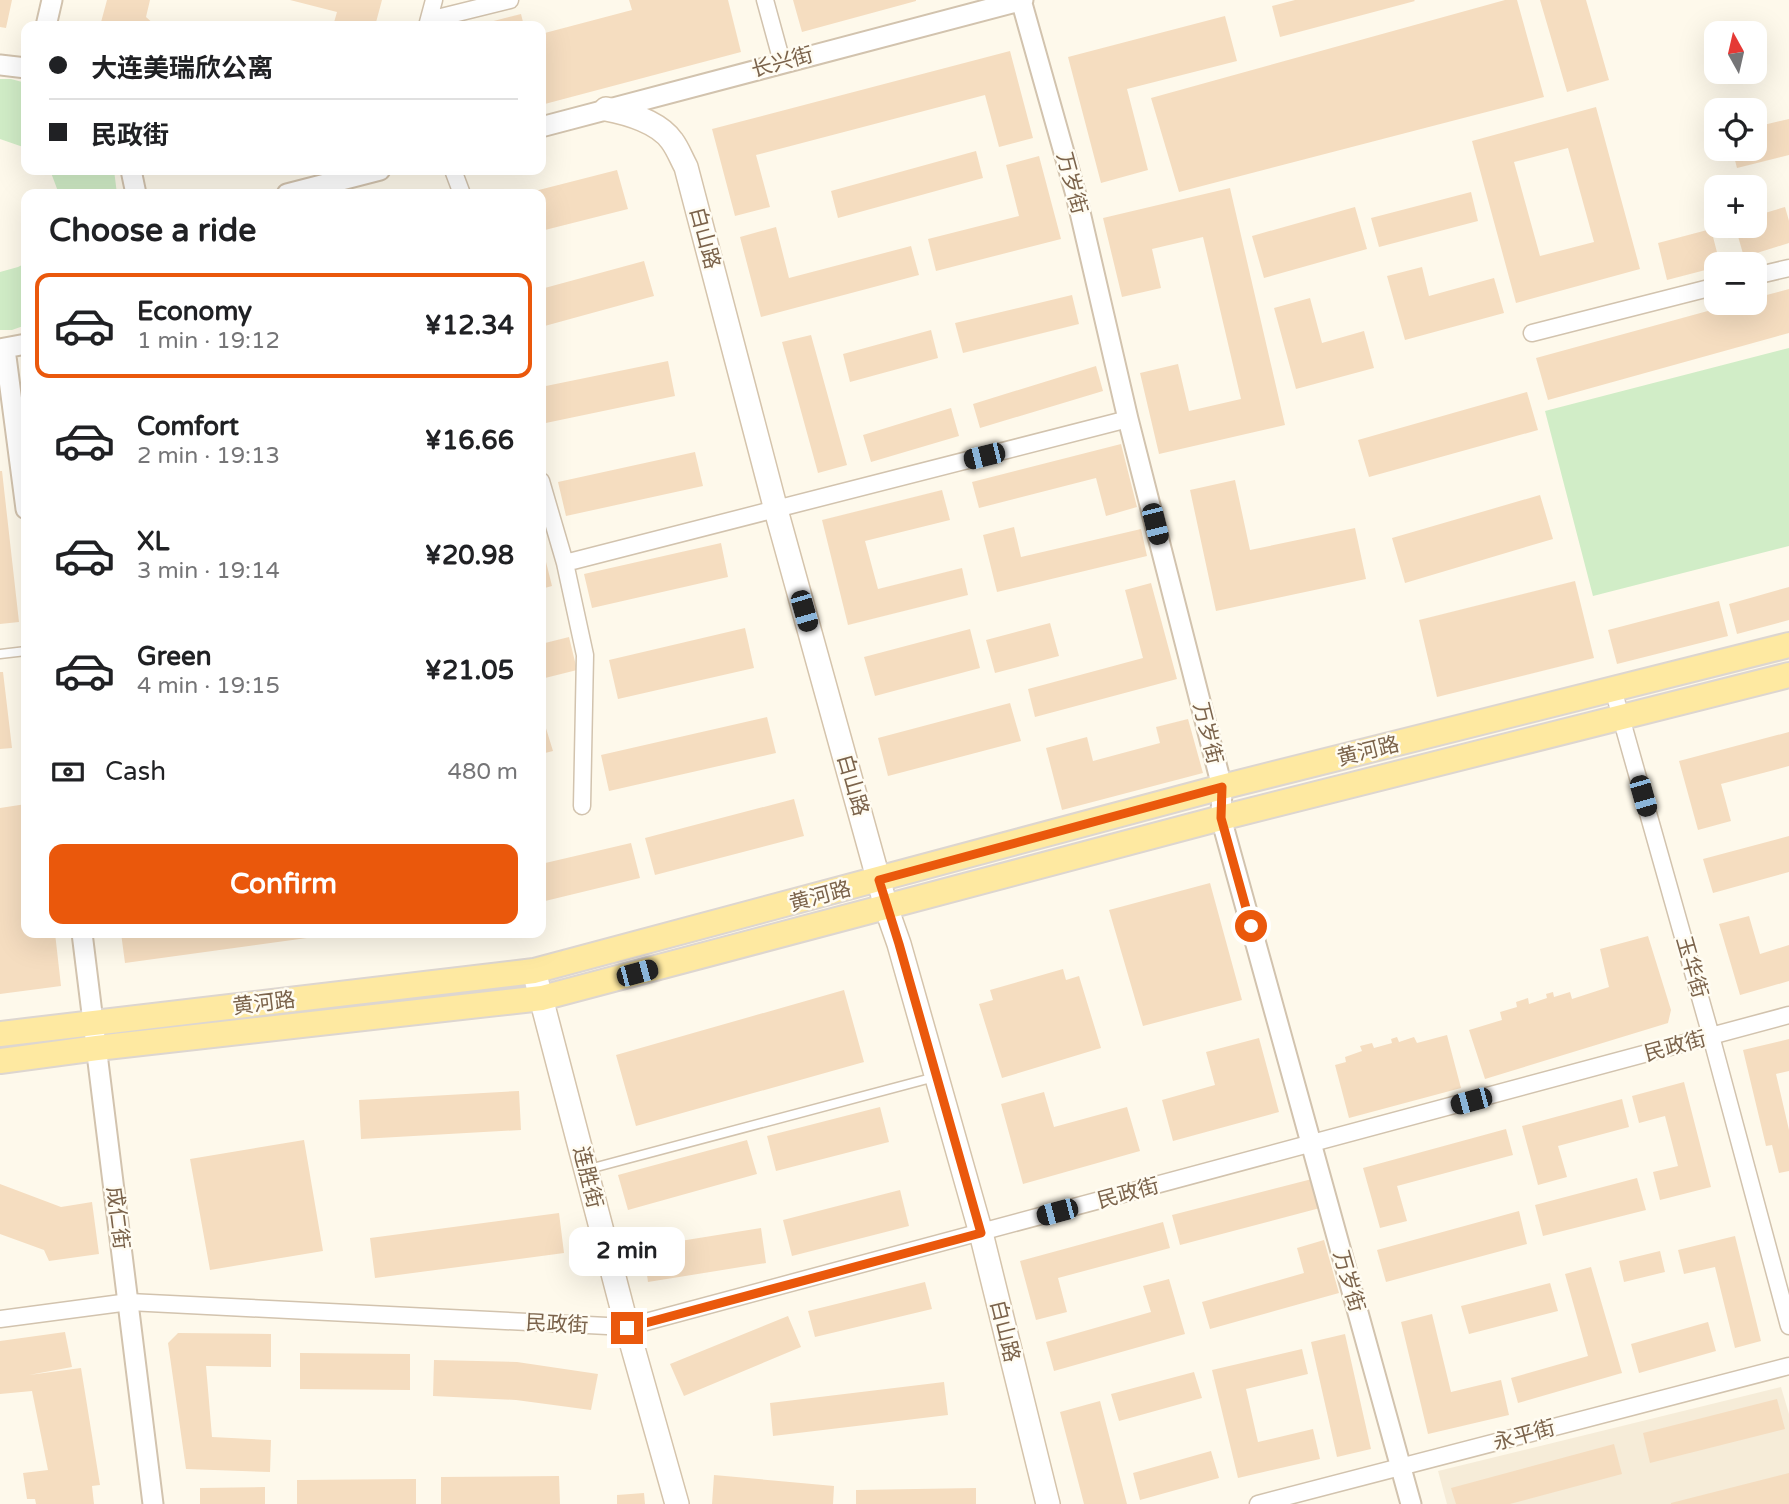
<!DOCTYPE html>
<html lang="en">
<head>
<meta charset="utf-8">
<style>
	body { margin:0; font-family:"Varela Round","Noto Sans SC",sans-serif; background:#f2f2f2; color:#202124; height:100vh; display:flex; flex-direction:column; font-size:26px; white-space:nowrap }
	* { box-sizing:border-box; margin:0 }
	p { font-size:23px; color:#757577 }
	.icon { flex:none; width:38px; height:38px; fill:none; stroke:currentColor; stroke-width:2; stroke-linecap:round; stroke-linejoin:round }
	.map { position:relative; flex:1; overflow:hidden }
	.drawer { position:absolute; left:21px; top:189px; width:525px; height:749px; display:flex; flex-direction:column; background:#fff; border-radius:14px; box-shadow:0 7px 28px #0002 }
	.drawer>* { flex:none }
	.banner { position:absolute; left:21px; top:21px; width:525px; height:154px; border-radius:14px; box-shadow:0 7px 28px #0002; display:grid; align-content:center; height:154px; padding:0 28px; background:#fff }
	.needle { width:46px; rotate:352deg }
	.fabs { position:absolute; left:1704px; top:21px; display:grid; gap:14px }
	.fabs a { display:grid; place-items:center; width:63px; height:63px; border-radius:14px; background:#fff; box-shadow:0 7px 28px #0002; font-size:35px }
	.end { position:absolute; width:32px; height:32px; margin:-16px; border:9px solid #ea580c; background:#fff; box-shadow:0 0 0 4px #fff }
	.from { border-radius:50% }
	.bubble { position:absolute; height:49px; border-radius:14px; background:#fff; box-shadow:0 7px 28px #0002; font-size:23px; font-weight:800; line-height:49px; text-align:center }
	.car { position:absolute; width:21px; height:42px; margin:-21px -10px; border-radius:9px; box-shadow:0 0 5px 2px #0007; background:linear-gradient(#222 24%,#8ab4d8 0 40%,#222 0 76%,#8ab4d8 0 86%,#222 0) }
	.banner b { display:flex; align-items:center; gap:24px; height:66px; font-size:26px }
	.banner b+b { border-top:2px solid #e0e0e0 }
	.banner i { width:18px; height:18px; background:#202124 }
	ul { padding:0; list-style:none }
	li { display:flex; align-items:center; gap:21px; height:105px; margin:0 14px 10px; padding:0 14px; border:4px solid transparent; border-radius:14px }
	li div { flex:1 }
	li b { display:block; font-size:26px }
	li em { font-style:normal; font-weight:800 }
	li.selected { border-color:#ea580c }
	li>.icon { width:63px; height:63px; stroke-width:1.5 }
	h2 { padding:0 28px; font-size:32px; line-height:84px }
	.pay { display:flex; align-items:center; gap:18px; height:77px; padding:0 28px; font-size:26px }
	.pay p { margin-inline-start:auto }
	.button { display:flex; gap:14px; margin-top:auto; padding:14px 28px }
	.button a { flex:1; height:80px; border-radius:14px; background:#ea580c; color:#fff; font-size:28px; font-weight:800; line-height:80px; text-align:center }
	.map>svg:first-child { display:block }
</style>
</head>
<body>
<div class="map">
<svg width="1789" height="1504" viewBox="0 0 1789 1504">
	<rect width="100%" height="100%" fill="#fef9eb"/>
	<path fill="#f6ecd8" d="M1781 1387 1789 1414V1504H1447L1438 1471Z"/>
	<path fill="#d1edc7" d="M0 79H11L26 83V148L0 139Z
		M50 170H114L117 194H59Z
		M26 263V325L12 330H0V272L18 267Z
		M1789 348V546L1593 596 1545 411Z"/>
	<path fill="#f5ddc0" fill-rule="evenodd" d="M0 0H12L6 28 0 27Z
		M107 0H150L146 17 156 26H100Z
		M290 0H382L375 26H333L337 12Z
		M629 0H728L741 52 541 105V34L632 10Z
		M793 0H916V1L802 32Z
		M1295 0H1414L1415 1 1280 37 1272 6Z
		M1505 0H1517L1544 97 1179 192 1151 98Z
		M1540 0H1586L1609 80 1567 92Z
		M521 14 524 26H478V25Z
		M1225 16 1237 61 1127 89 1148 170 1101 183 1068 57Z
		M1010 51 1033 138 999 147 985 95 756 155 770 207 735 216 712 129Z
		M1596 107 1640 269 1516 303 1472 141ZM1568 148 1594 242 1540 256 1514 162Z
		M1789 119V155L1737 168 1732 149H1755V127Z
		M976 151 983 178 838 218 831 191Z
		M1039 156 1061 239 936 271 928 239 1019 216 1006 165Z
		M617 170 628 209 541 231V194L527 193Z
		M1230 188 1285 425 1159 454 1140 373 1178 364 1189 411 1241 399 1203 237 1152 249 1161 288 1122 297 1103 218Z
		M1471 192 1478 221 1379 247 1371 218Z
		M1355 207 1367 249 1264 278 1252 236Z
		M1785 207 1789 221V243L1744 257 1735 226H1755V216Z
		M776 227 789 278 911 246 919 275 761 317 740 237Z
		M1711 229 1720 264H1717V267L1667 280 1658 243Z
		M644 261 654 296 541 327V289Z
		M1422 267 1429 296 1494 278 1504 313 1405 340 1387 276Z
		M1789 289V333L1548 400 1536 358 1737 303H1755V298Z
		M1072 295 1079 324 963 353 955 323Z
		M1310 298 1322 343 1364 331 1374 368 1296 389 1274 308Z
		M931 330 938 358 850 382 843 354Z
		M811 335 847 465 818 473 782 342Z
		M668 361 675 396 541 424V387Z
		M1096 366 1103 391 980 428 973 404Z
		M1527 392 1538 430 1369 477 1358 440Z
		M951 408 959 436 871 462 863 435Z
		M1121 444 1137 507 1106 516 1096 478 979 508 972 482Z
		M695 452 703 486 566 516 558 482Z
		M0 471H2L19 622 0 624Z
		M1235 480 1250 550 1355 528 1366 579 1216 611 1190 490Z
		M942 490 950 520 865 541 878 589 962 568 968 595 848 625 822 520Z
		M1540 495 1553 539 1405 583 1392 538Z
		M1014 527 1021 557 1141 529 1147 556 997 592 983 535Z
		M721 543 728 577 592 608 584 574Z
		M544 554 552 586 541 589V555Z
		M1575 581 1594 658 1437 697 1419 620Z
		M1151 583 1177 679 1035 717 1028 689 1143 658 1125 590Z
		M1789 587V620L1737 634 1729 604Z
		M1719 601 1728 636 1617 664 1608 630Z
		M1050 623 1059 656 995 673 986 640Z
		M745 628 754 668 618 699 609 660Z
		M970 629 980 668 875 696 864 657Z
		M569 637 577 670 541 679V644Z
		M0 672H3L12 748 0 749Z
		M1010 703 1021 741 888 776 878 738Z
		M541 712 553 751 541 754Z
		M767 717 776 753 609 791 601 755Z
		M1188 719 1203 773 1062 810 1046 748 1087 737 1093 761 1160 743 1156 727Z
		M1789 732V766L1721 784 1731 821 1698 830 1679 761Z
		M794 799 804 836 655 875 645 838Z
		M26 804V933H55L61 986 0 994V808Z
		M1789 836V872L1713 893 1703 859Z
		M631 843 640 878 541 902V864Z
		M1210 883 1242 1000 1143 1026 1109 910Z
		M1749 916 1760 954 1789 945V981L1740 995 1719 924Z
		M121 933H306L307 938 125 963Z
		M1648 936 1671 1010 1668 1023 1485 1079 1469 1030 1502 1020 1500 1012 1517 1007 1516 1002 1528 998 1529 1004 1547 998 1546 994 1553 992 1554 997 1570 992 1572 999 1609 987 1600 949Z
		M1063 969 1066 980 1079 976 1101 1048 1002 1078 979 1004 993 1000 990 990Z
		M844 990 864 1062 636 1126 616 1055Z
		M1447 1035 1461 1088 1349 1118 1335 1065 1346 1062 1345 1057 1362 1051 1360 1046 1372 1043 1374 1048 1392 1043 1391 1039 1397 1037 1399 1042 1414 1037 1417 1043Z
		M1259 1038 1279 1112 1173 1141 1162 1100 1215 1085 1206 1052Z
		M1789 1039V1071L1776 1074 1789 1130V1171L1779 1173 1772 1145 1766 1146 1743 1050Z
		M1684 1082 1711 1187 1660 1200 1653 1172 1678 1166 1665 1116 1639 1123 1632 1096Z
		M519 1091 521 1130 361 1139 359 1100Z
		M1044 1092 1054 1127 1127 1107 1140 1151 1023 1184 1001 1104Z
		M1622 1099 1629 1127 1558 1146 1567 1177 1538 1185 1522 1126Z
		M880 1107 889 1142 776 1171 767 1136Z
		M1506 1129 1513 1155 1397 1186 1407 1221 1380 1228 1363 1168Z
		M304 1140 323 1251 210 1270 190 1159Z
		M747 1140 757 1174 628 1210 618 1175Z
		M1637 1178 1646 1210 1543 1236 1535 1205Z
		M1312 1179 1320 1208 1180 1245 1172 1215Z
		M0 1184 61 1207 92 1202 99 1254 49 1261 44 1250 0 1234Z
		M900 1190 909 1226 792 1256 783 1220Z
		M1519 1211 1527 1244 1386 1282 1377 1250Z
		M559 1213 564 1253 375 1278 370 1238Z
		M1163 1222 1170 1248 1058 1278 1067 1312 1036 1320 1020 1261Z
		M761 1228 766 1263 648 1282 643 1247Z
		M1735 1236 1761 1341 1735 1348 1715 1267 1684 1274 1678 1250Z
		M1324 1240 1339 1293 1210 1329 1202 1302 1304 1273 1297 1248Z
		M1660 1251 1665 1272 1624 1282 1619 1261Z
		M1591 1267 1622 1373 1518 1403 1511 1378 1588 1356 1565 1274Z
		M1169 1279 1185 1334 1054 1371 1046 1342 1151 1312 1143 1286Z
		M925 1282 932 1309 815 1337 808 1311Z
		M1550 1283 1558 1311 1469 1334 1461 1306Z
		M1432 1314 1451 1392 1501 1380 1509 1415 1428 1434 1401 1322Z
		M788 1316 801 1347 684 1396 670 1364Z
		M1708 1322 1716 1351 1639 1373 1631 1344Z
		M65 1332 72 1367 29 1375 81 1368 100 1485 92 1486 94 1504H36L35 1499H27L23 1473 48 1470 32 1391 0 1394V1341Z
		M178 1333 271 1334V1367L206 1366 212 1437 271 1440 270 1472 186 1469 168 1343Z
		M1345 1334 1371 1449 1337 1457 1311 1342Z
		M1302 1349 1308 1374 1246 1389 1258 1442 1313 1429 1320 1459 1238 1478 1212 1370Z
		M300 1353 410 1354V1390L300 1389Z
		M434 1360 517 1362 598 1374 591 1410 516 1400 433 1396Z
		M1194 1372 1202 1398 1119 1421 1111 1394Z
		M944 1382 948 1415 773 1436 770 1403Z
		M1777 1399 1785 1429 1650 1463 1643 1433Z
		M1100 1401 1127 1504H1084L1060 1412Z
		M1614 1444 1622 1474 1510 1504H1456L1451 1488Z
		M1211 1451 1219 1478 1140 1500 1133 1473Z
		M1789 1473V1504H1671V1503Z
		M714 1475 834 1486 833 1504H712Z
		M559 1476 560 1504H441V1477Z
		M416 1479V1504H297V1480Z
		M265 1487V1504H200V1488Z
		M976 1488V1504H856V1490Z
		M644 1493 645 1504H617V1495Z"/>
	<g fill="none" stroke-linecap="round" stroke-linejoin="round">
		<g stroke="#d2c3ae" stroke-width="11">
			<path id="service" d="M0 654 26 651
				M589 1169 935 1077"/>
		</g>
		<g stroke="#d2c3ae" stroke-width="19">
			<path id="minor" d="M765 0 782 62
				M429 20 510 0
				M427 26 434 0
				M453 170 462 194
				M1755 276 1789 268
				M1532 333 1717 286
				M541 481 565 563 585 655 582 806
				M565 563 1128 419
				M1613 689 1711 1036 1789 1326
				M0 1319 129 1302 627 1327 1789 1015
				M1258 1504 1789 1366"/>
		</g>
		<g stroke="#d2c3ae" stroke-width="23">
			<path id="tertiary" d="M1021 0 1076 195 1128 419 1222 787 1221 818 1411 1504
				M46 26 52 0
				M0 65 26 68
				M541 127 1023 0
				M131 170 136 194
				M287 194 380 170
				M0 349 26 344
				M5 349 26 509
				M82 933 153 1504"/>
		</g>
		<g stroke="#d5c4ac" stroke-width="26">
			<path id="secondary" d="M606 109C627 113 659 122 672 141 678 149 681 158 686 167L776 510 886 907 899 944 981 1233 1048 1504
				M534 971 627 1327 677 1504"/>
		</g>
		<g stroke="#ddd6d0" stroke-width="28">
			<path id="primary" d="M0 1034 534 971 1222 787 1789 645
				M0 1061 97 1048 542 998 1221 818 1789 675"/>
		</g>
		<use href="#service" stroke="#fff" stroke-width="8"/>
		<use href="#minor" stroke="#fff" stroke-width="16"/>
		<use href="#tertiary" stroke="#fff" stroke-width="19"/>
		<use href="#secondary" stroke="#fff" stroke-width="23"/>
		<use href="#primary" stroke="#fee9a1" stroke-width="24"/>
	</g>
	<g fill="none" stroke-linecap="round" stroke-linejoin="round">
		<path stroke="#ea580c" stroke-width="9" d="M627 1328 981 1233 899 944 879 880 1222 787 1221 818 1251 926"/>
	</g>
	<g text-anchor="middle" stroke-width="5" stroke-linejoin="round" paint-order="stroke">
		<g font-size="21" fill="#7b634b" stroke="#fffcf2">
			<text transform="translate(782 62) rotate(-15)" y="7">长兴街</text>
			<text transform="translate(1072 183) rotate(75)" y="7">万岁街</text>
			<text transform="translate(705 238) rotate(75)" y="7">白山路</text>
			<text transform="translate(1208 733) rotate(76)" y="7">万岁街</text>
			<text transform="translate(1368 751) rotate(-14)" y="7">黄河路</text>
			<text transform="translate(853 785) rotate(74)" y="7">白山路</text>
			<text transform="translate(820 896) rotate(-15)" y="7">黄河路</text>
			<text transform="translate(1692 967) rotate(74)" y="7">玉华街</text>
			<text transform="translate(264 1003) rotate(-7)" y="7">黄河路</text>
			<text transform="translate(1675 1046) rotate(-15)" y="7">民政街</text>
			<text transform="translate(588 1177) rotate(76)" y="7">连胜街</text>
			<text transform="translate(1128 1193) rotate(-15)" y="7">民政街</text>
			<text transform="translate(118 1218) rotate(83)" y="7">成仁街</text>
			<text transform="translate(1349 1281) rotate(74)" y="7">万岁街</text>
			<text transform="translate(557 1324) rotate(3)" y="7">民政街</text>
			<text transform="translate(1005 1331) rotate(76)" y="7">白山路</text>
			<text transform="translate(1524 1435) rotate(-15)" y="7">永平街</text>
		</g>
	</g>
</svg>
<div class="fabs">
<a><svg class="needle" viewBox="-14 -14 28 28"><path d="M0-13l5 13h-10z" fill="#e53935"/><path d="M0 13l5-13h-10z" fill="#757577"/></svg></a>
<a><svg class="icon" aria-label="locate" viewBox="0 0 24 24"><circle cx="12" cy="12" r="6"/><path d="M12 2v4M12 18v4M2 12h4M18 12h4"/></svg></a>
<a>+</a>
<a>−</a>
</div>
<i class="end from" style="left:1251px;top:926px"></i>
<i class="end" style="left:627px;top:1328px"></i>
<div class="bubble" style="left:569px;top:1227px;width:116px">2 min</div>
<i class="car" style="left:984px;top:456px;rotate:256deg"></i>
<i class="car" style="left:1155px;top:524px;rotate:166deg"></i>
<i class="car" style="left:804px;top:611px;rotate:164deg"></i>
<i class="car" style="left:1643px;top:796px;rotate:164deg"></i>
<i class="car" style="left:637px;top:973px;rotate:75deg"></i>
<i class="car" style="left:1471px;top:1101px;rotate:255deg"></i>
<i class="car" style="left:1057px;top:1212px;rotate:255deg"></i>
<div class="banner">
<b><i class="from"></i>大连美瑞欣公离</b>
<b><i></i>民政街</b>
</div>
<section class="drawer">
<h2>Choose a ride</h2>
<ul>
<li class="selected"><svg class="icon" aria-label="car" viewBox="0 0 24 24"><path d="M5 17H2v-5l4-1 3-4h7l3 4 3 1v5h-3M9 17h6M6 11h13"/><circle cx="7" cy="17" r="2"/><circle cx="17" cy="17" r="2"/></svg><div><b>Economy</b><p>1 min · 19:12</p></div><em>¥12.34</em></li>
<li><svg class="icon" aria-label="car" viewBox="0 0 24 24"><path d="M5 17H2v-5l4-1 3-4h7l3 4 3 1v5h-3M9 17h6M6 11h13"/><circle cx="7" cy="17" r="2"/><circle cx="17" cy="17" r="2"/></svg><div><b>Comfort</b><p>2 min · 19:13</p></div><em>¥16.66</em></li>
<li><svg class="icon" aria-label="car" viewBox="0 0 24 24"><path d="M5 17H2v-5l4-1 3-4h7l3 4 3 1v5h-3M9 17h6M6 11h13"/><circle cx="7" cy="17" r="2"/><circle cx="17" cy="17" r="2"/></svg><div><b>XL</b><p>3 min · 19:14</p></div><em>¥20.98</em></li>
<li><svg class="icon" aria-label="car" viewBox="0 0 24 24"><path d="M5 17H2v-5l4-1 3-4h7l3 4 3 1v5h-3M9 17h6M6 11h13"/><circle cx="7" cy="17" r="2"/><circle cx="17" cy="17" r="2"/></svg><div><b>Green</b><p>4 min · 19:15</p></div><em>¥21.05</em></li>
</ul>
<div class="pay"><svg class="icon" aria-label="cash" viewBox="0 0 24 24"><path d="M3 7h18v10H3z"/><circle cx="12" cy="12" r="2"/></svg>Cash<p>480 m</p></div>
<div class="button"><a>Confirm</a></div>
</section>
</div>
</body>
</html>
